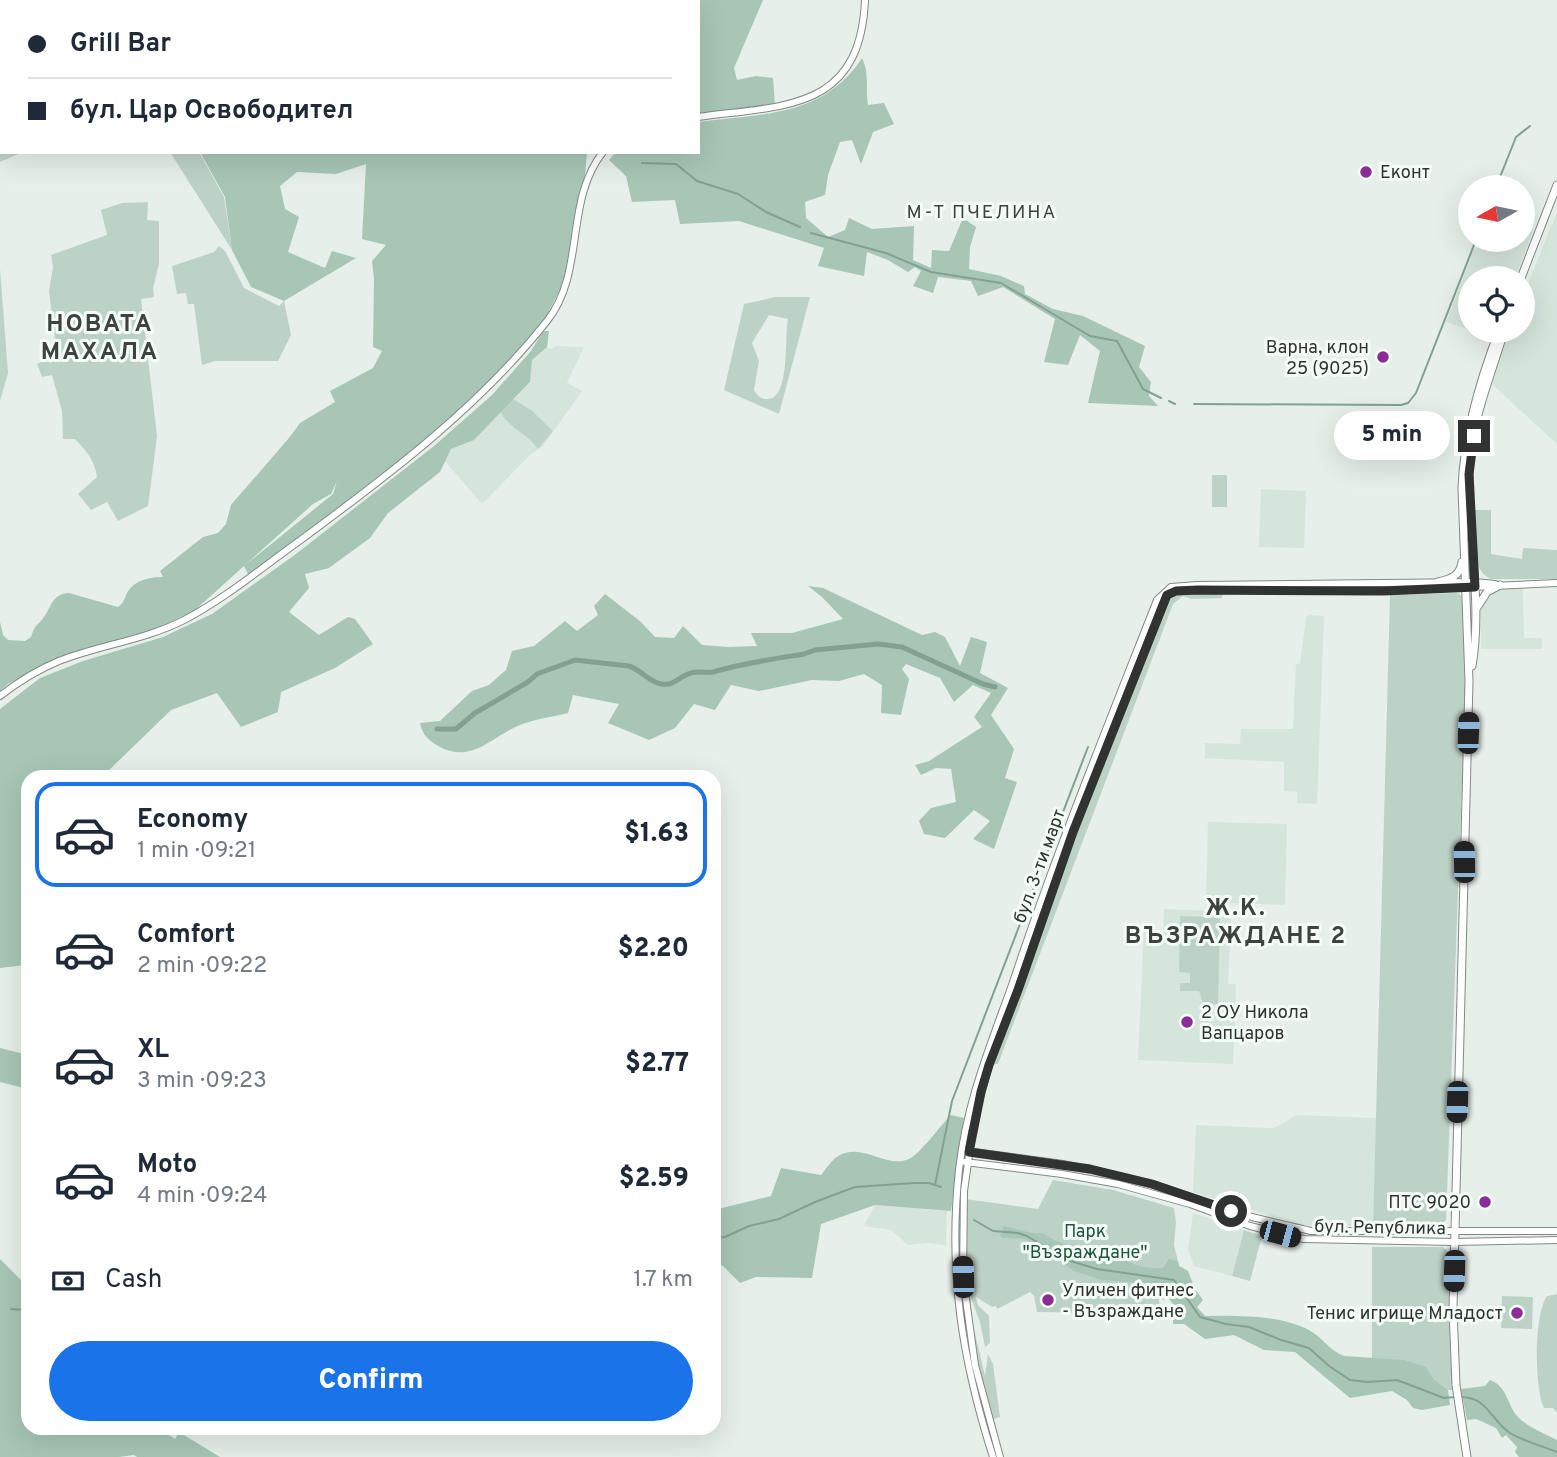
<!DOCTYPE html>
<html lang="en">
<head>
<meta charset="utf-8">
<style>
	body { margin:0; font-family:Overpass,sans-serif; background:#f6f6f7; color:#1f2937; height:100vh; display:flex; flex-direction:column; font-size:26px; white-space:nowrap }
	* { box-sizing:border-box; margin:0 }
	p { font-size:23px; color:#747a83 }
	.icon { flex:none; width:38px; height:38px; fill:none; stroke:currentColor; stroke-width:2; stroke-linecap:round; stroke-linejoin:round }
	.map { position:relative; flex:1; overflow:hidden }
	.panel { position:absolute; left:21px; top:770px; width:700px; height:665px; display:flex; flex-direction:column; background:#fff; border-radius:21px; box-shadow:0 7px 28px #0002 }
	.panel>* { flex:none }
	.top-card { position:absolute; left:0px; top:0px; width:700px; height:154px; box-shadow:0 7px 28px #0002; display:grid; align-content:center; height:154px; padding:0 28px; background:#fff }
	.needle { width:46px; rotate:261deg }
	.fabs { position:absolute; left:1458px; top:175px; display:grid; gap:14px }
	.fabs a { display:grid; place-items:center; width:77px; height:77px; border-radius:50%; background:#fff; box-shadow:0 7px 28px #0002; font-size:35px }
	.end { position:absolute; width:32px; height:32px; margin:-16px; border:9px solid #303331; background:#fff; box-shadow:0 0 0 4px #fff }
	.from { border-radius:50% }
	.bubble { position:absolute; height:49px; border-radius:24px; background:#fff; box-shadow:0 7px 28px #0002; font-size:23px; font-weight:800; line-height:49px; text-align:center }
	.car { position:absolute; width:21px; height:42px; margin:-21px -10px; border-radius:9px; box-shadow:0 0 5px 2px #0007; background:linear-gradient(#222 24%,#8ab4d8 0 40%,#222 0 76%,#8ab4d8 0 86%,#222 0) }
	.top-card b { display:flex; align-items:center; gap:24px; height:66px; font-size:26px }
	.top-card b+b { border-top:2px solid #e0e1e3 }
	.top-card i { width:18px; height:18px; background:#1f2937 }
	ul { padding:12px 0 0; list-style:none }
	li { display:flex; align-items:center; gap:21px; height:105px; margin:0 14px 10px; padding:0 14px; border:4px solid transparent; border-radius:21px }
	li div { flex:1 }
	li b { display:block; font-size:26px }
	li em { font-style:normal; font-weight:800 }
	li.current { border-color:#1a73e8 }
	li>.icon { width:63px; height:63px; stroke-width:1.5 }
	.pay { display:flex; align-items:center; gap:18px; height:77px; padding:0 28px; font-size:26px }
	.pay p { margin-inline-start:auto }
	.button { display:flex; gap:14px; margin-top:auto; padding:14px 28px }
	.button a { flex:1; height:80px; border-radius:42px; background:#1a73e8; color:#fff; font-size:28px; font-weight:800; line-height:80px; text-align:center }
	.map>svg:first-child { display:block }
</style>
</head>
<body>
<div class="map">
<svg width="1557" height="1457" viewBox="0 0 1557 1457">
	<rect width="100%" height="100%" fill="#e6efea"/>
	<path fill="#d5e5dc" d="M1557 212V444L1492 384 1509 331H1522L1523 296Z
		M1533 231 1515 278H1470V330L1446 322 1474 249 1504 240H1522L1523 234Z
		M556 346 584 347 567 383 582 391 543 446 530 455 482 504 445 461 451 449 474 440 530 383 532 360 547 347 551 349Z
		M1261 489 1306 491 1304 548 1259 547Z
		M1523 588 1524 638H1542V649H1481V611L1483 603 1491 593 1497 589Z
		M1311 615 1324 616 1317 804 1297 803V792L1284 791V762L1205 758V743L1240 744 1241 729H1293L1296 664H1300L1306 617Z
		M1208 822 1287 824 1285 905 1206 902Z
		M1164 909 1231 912 1228 984H1236L1233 1064 1138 1060 1144 931 1163 932Z
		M1297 1115 1376 1118 1373 1226 1301 1225 1193 1192 1196 1125 1274 1128Z
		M875 1205 947 1211 946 1245 927 1243 908 1245 891 1230 864 1226Z
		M1193 1213 1244 1230 1232 1276 1194 1266 1188 1249Z"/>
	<path fill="#bdd2c7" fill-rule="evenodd" d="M0 0H342V2H2V152H23L0 162Z
		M170 152H199L224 197 232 250Z
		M148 202 147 220 159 221V263L153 289 154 297 141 299 157 436 148 506 118 521 107 502 91 510 78 494 97 477C95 461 86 450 75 439H63L62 411 52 375 42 377 37 364 57 355 49 291 53 267 51 255 107 235 101 210 122 203Z
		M219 246 225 251 244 288 279 306 284 301 291 335 278 361H215L202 365 194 304H188L186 293 177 294 172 266 214 252Z
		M0 269 8 373 0 401Z
		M776 297H810L779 414 724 390 744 304ZM769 315 788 319C784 335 791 400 767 399 760 399 757 395 754 390L759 361 752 343Z
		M513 399 531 410 553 431 538 449C528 434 507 427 500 411Z
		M1212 475H1227V507H1212Z
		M1475 510H1491V554L1522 559 1523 548 1557 550V579H1491C1469 570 1475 530 1475 510Z
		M1223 589 1222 598 1191 599 1183 596 1173 604 998 1064 989 1065 1073 832 1171 593Z
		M1458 593 1464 599 1466 675 1446 1220 1440 1226H1373L1390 595Z
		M1180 916 1220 917 1218 1004H1203L1199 991H1180V983H1190V973L1179 972Z
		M1053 1180 1113 1190 1174 1208 1176 1222 1174 1245 1179 1266 1188 1271 1161 1293 1159 1301 1160 1314 1037 1312 1034 1296 1030 1292 997 1309 996 1306 992 1307 976 1297 978 1305 989 1316 990 1343 985 1347 980 1322 970 1295 972 1321 985 1376 988 1354 993 1364 1000 1417 993 1419 972 1340 964 1256 965 1199 1038 1209Z
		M1244 1230 1262 1236 1250 1281 1232 1276Z
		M1372 1247H1443L1447 1251 1452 1390H1448L1434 1379 1426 1367 1372 1358Z
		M1557 1294V1413L1553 1408H1544C1534 1388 1534 1314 1547 1296Z
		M1502 1296 1533 1297 1532 1329 1501 1328Z"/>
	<path fill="#a7c6b5" d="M656 0H763L734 68 737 80 756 76 773 78 775 105 698 114V2H655Z
		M862 58C870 75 865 86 868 105L884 103 894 124 873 132 861 164 852 140 840 142 828 175 825 195 805 202 806 218 828 237 845 230 849 218 872 229 914 226 913 260 931 268 932 250 949 251 963 218 976 227 970 247 969 269 1001 276 1024 286 1025 294 1053 309 1083 316 1145 346 1139 367 1151 382 1149 396 1158 406 1088 403 1100 351 1080 335 1068 365 1044 362 1055 319 1003 287 978 296 971 281 938 277 933 293 913 286 921 271 915 267 908 272 888 260 867 252 864 276 818 266 824 248 739 221 680 224 675 200 632 202 626 176 609 160 616 152H698V122C761 114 824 117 862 58Z
		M200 152H587L585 175 563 284 546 317 493 379 435 433 249 576 244 566 333 494 337 481 331 494 313 504 194 611 155 629 60 657 8 684 0 691V622L3 635 8 640 25 641 31 637C36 622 37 627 44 617 52 606 52 594 69 593L118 607C124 603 124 599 127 593 134 580 150 577 163 577L160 571 203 537 218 533 226 524 231 505 289 438 300 423 335 402 330 391 373 368 382 351 373 347 374 278 372 261 386 245 362 239 366 164 336 174 297 172 280 186 285 209 299 217 288 252 325 268 332 251 356 258 284 301 251 287 232 250 225 197Z
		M543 331H549L547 347 532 360 530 382 474 440 451 449 440 472 388 513 370 538 329 568 305 574 309 588 289 612 319 635 348 617 355 619 373 644 335 668 281 692 278 712 241 727 217 693 171 710 104 775 105 777H28V959L25 965 0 968V709L40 678 83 661 163 637 212 614 296 554 434 446 492 395 531 351Z
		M808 586 823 588 922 635 935 632 945 637 960 666 971 637 987 642 980 673 1008 688 991 715 1014 749 1005 778 1017 782 994 849 973 839 990 821 974 810 945 838 924 834 919 821 931 808 956 802 951 769 936 768 921 775 915 765 929 761 982 727 974 717 991 693 973 685 954 702 940 678 906 664 902 669 909 679 901 715 881 713 882 685 864 674 839 681 812 680 759 691 731 685 715 710 694 704 675 728 649 740 608 723 619 704 573 695 568 713C552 717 535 719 520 725 492 736 472 764 440 747 428 740 423 736 420 723L440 721 472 691 489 685 506 670 512 651 534 646 565 621 577 631 598 615 594 606 605 594 641 622 655 637 674 638 683 626 702 645 728 647 757 646 751 633H792L843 619 822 597Z
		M0 1048 28 1055V1089L0 1082Z
		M951 1115 964 1118 951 1211 875 1205 821 1224 812 1278 756 1277 740 1283 723 1266 714 1264V1210L771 1196 781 1168 821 1175C826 1169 833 1158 840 1155 864 1143 886 1169 909 1159 921 1153 940 1126 951 1115Z
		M1004 1226C1012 1228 1035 1235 1042 1233 1063 1247 1100 1256 1125 1249 1126 1252 1126 1258 1128 1261 1135 1267 1155 1269 1163 1268L1169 1259 1178 1261 1179 1266 1188 1271 1195 1289 1203 1300 1197 1307 1205 1316C1236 1315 1281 1315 1309 1330 1322 1337 1330 1351 1344 1356L1404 1360 1426 1367 1434 1379 1448 1390 1450 1405 1422 1410 1413 1408 1407 1400 1392 1391 1350 1398 1295 1352 1264 1350 1234 1335 1205 1339 1184 1324H1173V1304L1166 1295 1164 1300 1159 1297 1161 1293 1157 1288 1145 1283 1102 1280 1074 1271 1035 1244 1026 1239 1003 1238 1000 1236Z
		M0 1259 28 1287V1428H158L175 1439 179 1432 220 1457H137L134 1455 119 1457H0Z
		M1490 1380C1507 1386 1507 1404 1517 1416 1526 1426 1545 1434 1557 1440V1457H1519L1515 1452 1517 1447 1506 1435 1502 1438 1496 1428 1476 1419 1467 1420 1461 1389 1485 1386Z"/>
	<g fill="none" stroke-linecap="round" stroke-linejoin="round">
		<path stroke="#83a191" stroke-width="2" d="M642 163 676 164 697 181 738 194 766 212 800 227
			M1496 187 1516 137 1530 126
			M811 233 886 253 931 272 1001 283 1090 336 1117 341 1143 389 1161 398
			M1169 401 1175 404
			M1194 404 1401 405 1408 403 1416 393 1476 240
			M935 1185 952 1101 1088 747
			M974 1220 993 1231 1018 1233 1027 1236 1067 1260 1097 1269 1174 1280 1200 1317 1226 1324 1249 1327 1281 1340 1309 1348 1329 1366 1350 1380 1367 1382 1397 1380 1444 1398 1456 1397
			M714 1238 725 1237 749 1226 779 1219 815 1202 855 1187 914 1183H929L941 1187
			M11 1309 28 1310
			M1461 1397C1488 1397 1491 1421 1510 1433 1523 1441 1542 1446 1557 1452"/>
		<path stroke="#83a191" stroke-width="5" d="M437 729H456L475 713 528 682 537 674 575 660 629 666C642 670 648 682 662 684 675 686 679 676 691 673 698 671 706 673 713 672 743 663 773 659 804 654L815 650 878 644 902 647 983 684 995 687"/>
		<g stroke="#828985" stroke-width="8">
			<path id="tertiary" d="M698 117C786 105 860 111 865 0
				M0 696C18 682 37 670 59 661 100 645 145 640 184 620 226 598 264 566 302 539 390 474 479 407 547 321 586 272 564 201 603 152
				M967 1151 1063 1164 1119 1176 1152 1184 1252 1217 1311 1231H1557
				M965 1162 1062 1174 1118 1184 1190 1204 1250 1226 1304 1239 1454 1242 1557 1240
				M993 1457C962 1360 948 1272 959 1170 967 1100 990 1047 1013 982 1056 853 1107 727 1157 600L1171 587 1197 585 1475 582 1495 584
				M1000 1457 975 1365 963 1277 964 1191 974 1120 989 1065 1018 990 1073 832 1167 595 1176 591 1198 590 1384 591 1557 583"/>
		</g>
		<g stroke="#828985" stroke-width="9">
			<path id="secondary" d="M1521 278 1557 185
				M1438 582C1451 579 1460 576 1462 562
				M1476 609 1487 592 1500 585
				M1472 666C1483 602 1467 537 1469 472 1470 424 1491 376 1504 331
				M1467 1457 1456 1385 1453 1309 1469 681 1462 488C1464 436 1480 380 1499 331"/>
		</g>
		<use href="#tertiary" stroke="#fff" stroke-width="6"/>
		<use href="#secondary" stroke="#fff" stroke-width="7"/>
	</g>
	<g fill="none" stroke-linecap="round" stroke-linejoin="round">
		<path stroke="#303331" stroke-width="9" d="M1231 1211 1152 1184 1090 1169 969 1152 981 1092 989 1065 1018 990 1073 832 1167 595 1176 591 1198 590 1384 591 1475 587 1469 474 1474 436"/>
	</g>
	<g fill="#8b2d97" stroke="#f4fcf7" stroke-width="2.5">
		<circle cx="1366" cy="172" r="7"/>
		<circle cx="1383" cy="357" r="7"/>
		<circle cx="1187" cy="1022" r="7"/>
		<circle cx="1485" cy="1202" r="7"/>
		<circle cx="1048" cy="1300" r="7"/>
		<circle cx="1517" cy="1313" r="7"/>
	</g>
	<g text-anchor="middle" stroke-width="6" stroke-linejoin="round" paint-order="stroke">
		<g font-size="18" fill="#303331" stroke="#f4fcf7" text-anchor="start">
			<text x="1380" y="178">Еконт</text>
			<text x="1369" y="353" text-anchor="end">Варна, клон<tspan x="1369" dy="21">25 (9025)</tspan></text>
			<text x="1201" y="1018">2 ОУ Никола<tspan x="1201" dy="21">Вапцаров</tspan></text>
			<text x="1471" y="1208" text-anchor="end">ПТС 9020</text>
			<text x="1062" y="1296">Уличен фитнес<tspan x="1062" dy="21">- Възраждане</tspan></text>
			<text x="1503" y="1319" text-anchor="end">Тенис игрище Младост</text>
		</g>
		<g font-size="18" fill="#303331" stroke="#f4fcf7">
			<text transform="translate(1039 866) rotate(-70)" y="6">бул. 3-ти март</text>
			<text transform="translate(1380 1227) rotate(1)" y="6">бул. Република</text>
		</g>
		<g font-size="18" fill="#1d543c" stroke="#f4fcf7">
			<text x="1085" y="1237">Парк<tspan x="1085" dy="21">"Възраждане"</tspan></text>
		</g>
		<g font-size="19" letter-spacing="2" fill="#3d4440" stroke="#f4fcf7">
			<text x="982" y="218">М-Т ПЧЕЛИНА</text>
		</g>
		<g font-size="24" font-weight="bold" letter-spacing="2" fill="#3d4440" stroke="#f4fcf7">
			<text x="100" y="331">НОВАТА<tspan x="100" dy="28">МАХАЛА</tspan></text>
			<text x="1236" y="915">Ж.К.<tspan x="1236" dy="28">ВЪЗРАЖДАНЕ 2</tspan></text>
		</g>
	</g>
</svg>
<div class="fabs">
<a><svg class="needle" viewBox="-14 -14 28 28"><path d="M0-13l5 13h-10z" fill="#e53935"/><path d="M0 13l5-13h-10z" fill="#747a83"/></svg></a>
<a><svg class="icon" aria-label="locate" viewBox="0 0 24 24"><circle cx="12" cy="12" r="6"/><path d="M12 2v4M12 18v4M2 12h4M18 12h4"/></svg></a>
</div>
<i class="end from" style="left:1231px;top:1211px"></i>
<i class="end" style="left:1474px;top:436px"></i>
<div class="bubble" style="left:1334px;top:411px;width:116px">5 min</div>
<i class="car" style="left:1468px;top:733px;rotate:2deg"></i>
<i class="car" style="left:1464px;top:862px;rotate:359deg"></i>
<i class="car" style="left:1457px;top:1102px;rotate:182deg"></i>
<i class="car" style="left:1280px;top:1234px;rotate:105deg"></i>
<i class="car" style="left:1454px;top:1271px;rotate:182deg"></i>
<i class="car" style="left:963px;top:1277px;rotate:358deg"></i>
<div class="top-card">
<b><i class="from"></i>Grill Bar</b>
<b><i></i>бул. Цар Освободител</b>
</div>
<section class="panel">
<ul>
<li class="current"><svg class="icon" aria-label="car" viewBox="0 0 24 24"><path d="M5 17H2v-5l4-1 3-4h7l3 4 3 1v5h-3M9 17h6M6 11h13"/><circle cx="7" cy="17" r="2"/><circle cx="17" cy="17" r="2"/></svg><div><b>Economy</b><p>1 min · 09:21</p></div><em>$1.63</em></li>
<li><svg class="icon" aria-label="car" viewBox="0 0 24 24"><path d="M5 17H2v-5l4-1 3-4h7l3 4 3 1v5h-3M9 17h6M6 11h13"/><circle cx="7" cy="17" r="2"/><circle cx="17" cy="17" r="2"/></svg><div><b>Comfort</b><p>2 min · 09:22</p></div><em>$2.20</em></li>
<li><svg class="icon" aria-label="car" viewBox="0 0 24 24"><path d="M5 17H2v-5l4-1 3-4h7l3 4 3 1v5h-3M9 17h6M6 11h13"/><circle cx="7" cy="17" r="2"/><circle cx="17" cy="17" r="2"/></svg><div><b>XL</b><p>3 min · 09:23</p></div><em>$2.77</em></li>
<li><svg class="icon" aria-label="car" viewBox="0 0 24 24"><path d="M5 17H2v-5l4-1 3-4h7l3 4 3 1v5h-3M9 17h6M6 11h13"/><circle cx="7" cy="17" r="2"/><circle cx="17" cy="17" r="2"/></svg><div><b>Moto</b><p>4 min · 09:24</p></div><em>$2.59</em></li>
</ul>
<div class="pay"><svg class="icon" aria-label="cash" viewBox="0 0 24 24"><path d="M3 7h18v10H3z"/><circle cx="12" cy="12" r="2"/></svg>Cash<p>1.7 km</p></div>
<div class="button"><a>Confirm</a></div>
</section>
</div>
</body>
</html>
